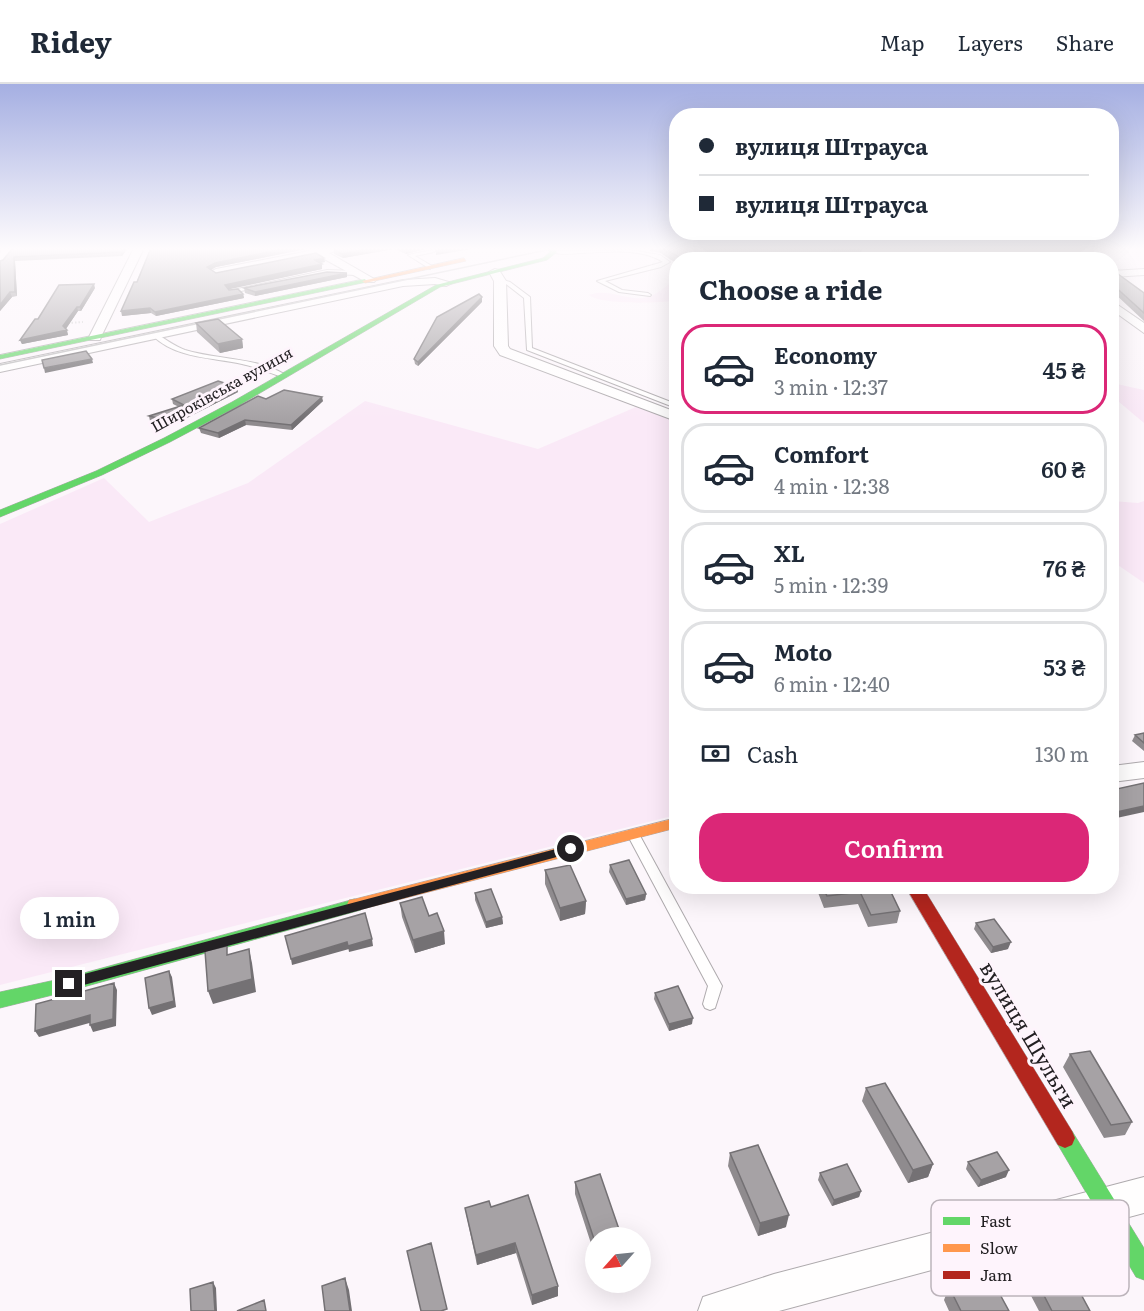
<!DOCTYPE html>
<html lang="en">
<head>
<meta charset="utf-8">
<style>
	body { margin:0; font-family:Literata,serif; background:#f6f6f7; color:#1f2937; height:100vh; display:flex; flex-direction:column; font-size:22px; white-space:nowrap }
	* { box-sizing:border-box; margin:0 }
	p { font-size:20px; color:#747a83 }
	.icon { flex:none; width:33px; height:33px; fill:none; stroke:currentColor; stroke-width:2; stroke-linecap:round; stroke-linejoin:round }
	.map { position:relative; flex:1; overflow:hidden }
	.panel { position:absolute; left:669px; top:168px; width:450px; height:642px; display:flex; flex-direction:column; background:#fff; border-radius:24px; box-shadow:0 6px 24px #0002 }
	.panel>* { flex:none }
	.top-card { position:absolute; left:669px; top:24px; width:450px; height:132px; border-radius:24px; box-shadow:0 6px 24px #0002; display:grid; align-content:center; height:132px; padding:0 30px; background:#fff }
	.needle { width:39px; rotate:243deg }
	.controls { position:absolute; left:585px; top:1143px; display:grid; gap:12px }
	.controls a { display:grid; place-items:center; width:66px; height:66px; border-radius:50%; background:#fff; box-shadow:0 6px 24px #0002; font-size:30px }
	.end { position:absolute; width:27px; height:27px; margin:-14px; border:8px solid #232023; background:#fff; box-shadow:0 0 0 3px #fff }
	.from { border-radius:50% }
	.bubble { position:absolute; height:42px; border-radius:21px; background:#fff; box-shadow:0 6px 24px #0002; font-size:20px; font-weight:600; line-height:42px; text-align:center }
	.top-card b { display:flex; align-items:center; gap:21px; height:57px; font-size:22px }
	.top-card b+b { border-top:2px solid #e0e1e3 }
	.top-card i { width:15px; height:15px; background:#1f2937 }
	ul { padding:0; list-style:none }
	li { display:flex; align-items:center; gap:18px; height:90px; margin:0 12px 9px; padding:0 18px; border:3px solid #e0e1e3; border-radius:24px }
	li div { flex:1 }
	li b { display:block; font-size:22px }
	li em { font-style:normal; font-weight:600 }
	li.active { border-color:#db2777 }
	li>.icon { width:54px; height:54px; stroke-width:1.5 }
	h2 { padding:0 30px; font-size:27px; line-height:72px }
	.pay { display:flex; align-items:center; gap:15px; height:66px; padding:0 30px; font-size:22px }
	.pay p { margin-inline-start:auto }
	.action { display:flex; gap:12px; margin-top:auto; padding:12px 30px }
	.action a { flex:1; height:69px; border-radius:24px; background:#db2777; color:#fff; font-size:24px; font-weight:600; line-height:69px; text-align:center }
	header { display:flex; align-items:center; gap:36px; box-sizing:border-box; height:84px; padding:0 30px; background:#fff; border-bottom:2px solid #e0e1e3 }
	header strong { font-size:28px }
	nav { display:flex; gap:33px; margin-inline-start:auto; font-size:21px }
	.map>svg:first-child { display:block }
</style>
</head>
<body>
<header>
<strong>Ridey</strong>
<nav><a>Map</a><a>Layers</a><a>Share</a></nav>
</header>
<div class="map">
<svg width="1144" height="1227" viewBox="0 0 1144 1227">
	<rect width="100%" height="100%" fill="#fcf6fb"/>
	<path fill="#fae9f7" d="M676 196V217H673C657 219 601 221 589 211 607 204 625 216 643 214 658 212 664 202 676 196Z
		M1112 299 1144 306V339L1112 312Z
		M365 317 538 365 636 323 676 337V731L0 901V440L104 394 149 438 248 399Z
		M1112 417 1138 419 1144 417V499L1112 477Z"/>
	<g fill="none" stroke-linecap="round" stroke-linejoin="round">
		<g stroke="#aeaaad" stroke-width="2">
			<path id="lane" d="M432 166 434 168 415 172 432 182 430 185 408 171Z
				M630 166 660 171 670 178 661 183 605 197 622 206 648 209 651 211 650 212 619 208 597 197 663 178C640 163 606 168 580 169 570 170 560 171 552 168L554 167Z
				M327 186 358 187 361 189 358 191 327 190 231 209 228 207Z
				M500 195 510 198 530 213 532 264 676 320V324L527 266 524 214 506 200 498 198Z
				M156 250C166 255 174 262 185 266 218 276 256 273 286 291L283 293C269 289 256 283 242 280 212 273 177 275 153 252Z
				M633 746 637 747 639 750 722 902 715 924 710 926 705 924 703 920 708 902 627 750 629 747Z"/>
		</g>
		<g stroke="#aeaaad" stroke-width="2">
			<path id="street" d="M4 164H15L4 178 0 179V169Z
				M134 164H144L101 253 100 256H90L89 253Z
				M308 164H344L329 169 376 196 374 198H366L317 171 216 191 210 188 216 185 309 167Z
				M837 171 841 172 843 176H832L833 172Z
				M495 185 499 186 506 197 508 262 510 265 676 328V337L500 271 494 262V197L489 188Z
				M1144 185V191L1112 193V187Z
				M435 194 452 199 446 202 435 200 403 202 0 288V280L403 196Z
				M1112 217 1144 239V249L1112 226Z
				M1144 678V694L1112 698V682Z
				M1144 1093V1129L779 1227H698L703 1213 774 1190Z"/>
		</g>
		<g stroke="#aeaaad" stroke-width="1">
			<path id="fast" d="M544 164H552L557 168 547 176 440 203 238 322 170 358 102 391 0 433V426L96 387 164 354 232 318 436 201 543 174 550 168Z
				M365 195 367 198 0 275V271Z
				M355 815 361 816 363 821 361 826 69 907 0 924V908L69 893Z
				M1065 1044 1072 1047 1144 1164V1196L1136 1193 1058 1061 1055 1054 1058 1047Z"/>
		</g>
		<g stroke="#aeaaad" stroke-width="1">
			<path id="slow" d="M464 174 466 177 365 199 362 197Z
				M676 734V744L355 827 349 826 347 821 349 816 355 815Z"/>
		</g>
		<g stroke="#aeaaad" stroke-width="1">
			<path id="jam" d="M905 802H922L1072 1047 1075 1054 1072 1061 1065 1064 1058 1061Z"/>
		</g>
		<path stroke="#d5d4d5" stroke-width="2" stroke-dasharray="1.5 2" stroke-linecap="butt" d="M68 239 83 238"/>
		<use href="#lane" fill="#fffefe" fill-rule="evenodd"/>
		<use href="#street" fill="#fffefe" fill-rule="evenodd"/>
		<use href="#fast" fill="#63d668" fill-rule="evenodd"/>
		<use href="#slow" fill="#ff974d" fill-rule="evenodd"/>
		<use href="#jam" fill="#b3261e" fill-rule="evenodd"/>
		<path stroke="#bdbcbd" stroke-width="1.5" d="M0 281 556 164"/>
	</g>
	<path fill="#8f8b8e" d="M13 164H128L122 172 15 177 17 212 12 213 0 227V177L3 176Z
		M151 164H307L306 165 216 183 211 186 216 189 325 178 320 179 322 185 228 205 229 206 243 210 244 214 156 232 151 229 122 232Z
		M336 164H429L406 170 394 165 343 174 334 170V165Z
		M650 164H862L861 169 844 173 842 170H832L831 176H676V178L671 176 661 169 650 167Z
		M347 189V193L255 212 245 209 244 204Z
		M1112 198 1144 209V237L1112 207Z
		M95 204 81 227H78L66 245 68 251 22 260 20 256 38 235Z
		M482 218 418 282 415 280 414 275Z
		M196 239 242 255 243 264 220 269 197 248Z
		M238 308 171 342 150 337 149 332 179 323 173 320 172 315Z
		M266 315 323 317 292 346 246 341 219 354 201 349 199 344Z
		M1144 649V667L1132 657 1135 651Z
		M610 781 646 810 645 816 626 821 609 788Z
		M545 786 586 817 585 830 560 837 545 800Z
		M818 802H888L900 827 897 839 868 843 858 820 824 824 817 806Z
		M475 809 502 833 503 840 486 844 475 816Z
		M400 819 429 832 445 860 415 869 402 833Z
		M976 839 1008 865 991 869 974 845Z
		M655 909 692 940 669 947 654 915Z
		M1070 970 1132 1038 1125 1051 1104 1054 1063 983Z
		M866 1004 933 1080 928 1093 908 1099 862 1017Z
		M730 1069 786 1143 758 1152 728 1082Z
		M968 1078 1006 1093 978 1103 966 1085Z
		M820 1089 861 1107 859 1113 832 1122 818 1096Z
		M575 1098 596 1154V1175L575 1110Z
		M491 1123 558 1212 532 1221 516 1169 477 1181 467 1134 465 1124Z
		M1036 1196 1090 1227H1039L1029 1208Z
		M949 1203 1009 1227H949L944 1216Z"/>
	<path fill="#747174" d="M124 164H128L122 172 121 168Z
		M288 164H307L306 165 216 183 208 187 207 183 215 179Z
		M374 164 394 165 343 174 342 170Z
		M413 164H429L406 170V166Z
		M451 164H478L436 171V167Z
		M833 164 831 176H811Z
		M854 164H862L861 169 844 173 845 167Z
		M14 173 15 177 17 212 15 208Z
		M324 174 325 178 315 180V176Z
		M322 180V185L226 206 225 201Z
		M347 189V193L255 212V208Z
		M94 200 95 204 81 227 80 223Z
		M10 208 12 213 0 227V221Z
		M243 210 244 214 156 232 155 228Z
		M482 213V218L418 282V278Z
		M77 223 78 227 65 246 63 242Z
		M150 224 151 229 122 232 121 227Z
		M67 246 68 251 22 260 20 256Z
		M242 255 243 264 220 269 218 260Z
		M92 275 93 279 45 289 44 284Z
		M237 303 238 308 171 342 170 337Z
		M322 313 323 317 292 346 291 341Z
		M245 336 246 341 219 354 218 349Z
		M1144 722V728L1112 735V729Z
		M646 810 645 816 626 821V815Z
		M586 817 585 830 560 837V824Z
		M502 833 503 840 486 844V838Z
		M444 847 445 860 415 869 413 856Z
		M372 855 373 862 349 868 348 862Z
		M347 858 349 865 292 881 291 875Z
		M1011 858 1008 865 991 869 993 863Z
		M249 865 252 879 256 908 213 920 208 907Z
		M169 887 172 893 176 923 152 931 149 924Z
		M114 899 117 906 116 942 93 948 90 941Z
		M90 931 93 938 39 953 35 947Z
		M693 934 692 940 669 947V940Z
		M933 1080 928 1093 908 1099 913 1086Z
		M1009 1086 1006 1093 978 1103 981 1096Z
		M861 1107 859 1113 832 1122 834 1116Z
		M789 1131 786 1143 758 1152 760 1139Z
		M515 1159 516 1169 477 1181 476 1171Z
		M345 1194 349 1206 352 1227H350Z
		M213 1198 216 1204 217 1227H215Z
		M558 1202V1212L532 1221V1211Z"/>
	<path fill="#a6a2a5" stroke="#747174" stroke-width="1.5" d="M13 164H124L121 168 14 173 15 208H10L0 221V177L3 176Z
		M151 164H288L215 179 207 183 216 189 316 169 324 174 315 176 322 180 225 201 229 206 238 205 243 210 155 228 150 224 121 227 134 198H137Z
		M336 164H374L342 170 334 165Z
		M436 164H451L436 167Z
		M664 164H833L831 170 811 176H686L671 169Z
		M843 164H854L845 167Z
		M327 188 347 189 255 208 244 204Z
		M1118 190 1144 209V229L1112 200V198Z
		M94 200 80 223H77L63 242 67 246 20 256 35 235H38L59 201Z
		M479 210 482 213 418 278 414 275 437 233Z
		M218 235 242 255 218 260 196 239Z
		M86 267 92 275 44 284 42 276Z
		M218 297 237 303 170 337 149 332 184 321 172 315Z
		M284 306 322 313 291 341 245 336 218 349 199 344 258 312 266 315Z
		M1144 649V659L1135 651Z
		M1144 699V722L1112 729V706Z
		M629 776 646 810 626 815 610 781Z
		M570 781 586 817 560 824 545 786Z
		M822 802H888L900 827 871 831 860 808 827 812Z
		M491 805 502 833 486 838 475 809Z
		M422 813 429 832 437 829 444 847 413 856 400 819Z
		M365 829 372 855 348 862 347 858 291 875 285 852Z
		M994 835 1011 858 993 863 976 839Z
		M227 862V871L249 865 252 895 208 907 205 867Z
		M169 887 174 917 149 924 145 894Z
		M114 899 113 935 90 941V931L35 947 36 920Z
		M678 902 693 934 669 940 655 909Z
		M1090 967 1132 1038 1111 1041 1070 970Z
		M885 999 933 1080 913 1086 866 1004Z
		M758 1061 789 1131 760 1139 730 1069Z
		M997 1068 1009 1086 981 1096 968 1078Z
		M847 1080 861 1107 834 1116 820 1089Z
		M600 1090 622 1154H596V1161L575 1098Z
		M528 1111 558 1202 532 1211 515 1159 476 1171 465 1124 489 1117 491 1123Z
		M431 1159 447 1225 441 1227H421L407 1167Z
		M1069 1188 1090 1227H1052L1036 1196Z
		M990 1192 1009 1227H961L949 1203Z
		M345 1194 350 1227H325L322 1202Z
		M213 1198 215 1227H191L190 1205Z
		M264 1216 266 1227H237Z"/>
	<linearGradient id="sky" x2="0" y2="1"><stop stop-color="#a5afe2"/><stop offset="0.49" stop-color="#fefbfd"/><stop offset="1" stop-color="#fefbfd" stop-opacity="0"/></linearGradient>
	<rect width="1144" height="336" fill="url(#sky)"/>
	<path fill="#232023" d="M571 761 575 762V768L69 905 62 900 69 894Z"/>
	<g text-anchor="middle" stroke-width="6" stroke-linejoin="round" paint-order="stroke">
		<g font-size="15" fill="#232023" stroke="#fef4fc">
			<text transform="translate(222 306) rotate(-29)" y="5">Широківська вулиця</text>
		</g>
		<g font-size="21" fill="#232023" stroke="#fef4fc">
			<text transform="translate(1028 951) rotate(59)" y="7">вулиця Шульги</text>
		</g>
	</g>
	<rect x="931" y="1116" width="198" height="96" rx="9" fill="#fef4fc" stroke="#bcb4bb" stroke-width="1.5"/>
	<rect x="943" y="1133" width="27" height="8" fill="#63d668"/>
	<rect x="943" y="1160" width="27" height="8" fill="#ff974d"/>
	<rect x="943" y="1187" width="27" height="8" fill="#b3261e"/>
	<g font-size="16" fill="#232023">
		<text x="980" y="1143">Fast</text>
		<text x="980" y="1170">Slow</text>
		<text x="980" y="1197">Jam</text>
	</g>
</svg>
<div class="controls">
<a><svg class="needle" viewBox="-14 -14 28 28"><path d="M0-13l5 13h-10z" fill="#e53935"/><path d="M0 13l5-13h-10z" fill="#747a83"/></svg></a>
</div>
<i class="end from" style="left:571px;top:765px"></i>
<i class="end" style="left:69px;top:900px"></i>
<div class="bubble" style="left:20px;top:813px;width:99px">1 min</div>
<div class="top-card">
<b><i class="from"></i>вулиця Штрауса</b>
<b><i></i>вулиця Штрауса</b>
</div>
<section class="panel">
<h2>Choose a ride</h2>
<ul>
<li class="active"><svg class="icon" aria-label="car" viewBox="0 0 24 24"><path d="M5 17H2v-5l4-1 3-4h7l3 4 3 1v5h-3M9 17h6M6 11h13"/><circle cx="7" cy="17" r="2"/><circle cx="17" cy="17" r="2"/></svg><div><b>Economy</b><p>3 min · 12:37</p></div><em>45 ₴</em></li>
<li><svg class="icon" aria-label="car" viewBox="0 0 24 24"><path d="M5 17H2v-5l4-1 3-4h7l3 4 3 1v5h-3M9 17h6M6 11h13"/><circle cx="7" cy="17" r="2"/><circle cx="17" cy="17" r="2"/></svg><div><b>Comfort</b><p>4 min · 12:38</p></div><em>60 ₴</em></li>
<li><svg class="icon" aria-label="car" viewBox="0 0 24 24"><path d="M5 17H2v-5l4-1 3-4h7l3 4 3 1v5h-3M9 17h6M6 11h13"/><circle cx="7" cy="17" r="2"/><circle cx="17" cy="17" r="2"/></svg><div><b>XL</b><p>5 min · 12:39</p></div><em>76 ₴</em></li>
<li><svg class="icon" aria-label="car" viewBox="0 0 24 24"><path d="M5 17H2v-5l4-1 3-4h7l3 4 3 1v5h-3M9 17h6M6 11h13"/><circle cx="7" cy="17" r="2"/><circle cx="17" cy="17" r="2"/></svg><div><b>Moto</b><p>6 min · 12:40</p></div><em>53 ₴</em></li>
</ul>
<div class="pay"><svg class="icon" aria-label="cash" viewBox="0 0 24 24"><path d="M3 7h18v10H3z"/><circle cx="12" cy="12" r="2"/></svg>Cash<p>130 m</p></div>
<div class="action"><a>Confirm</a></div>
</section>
</div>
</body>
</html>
